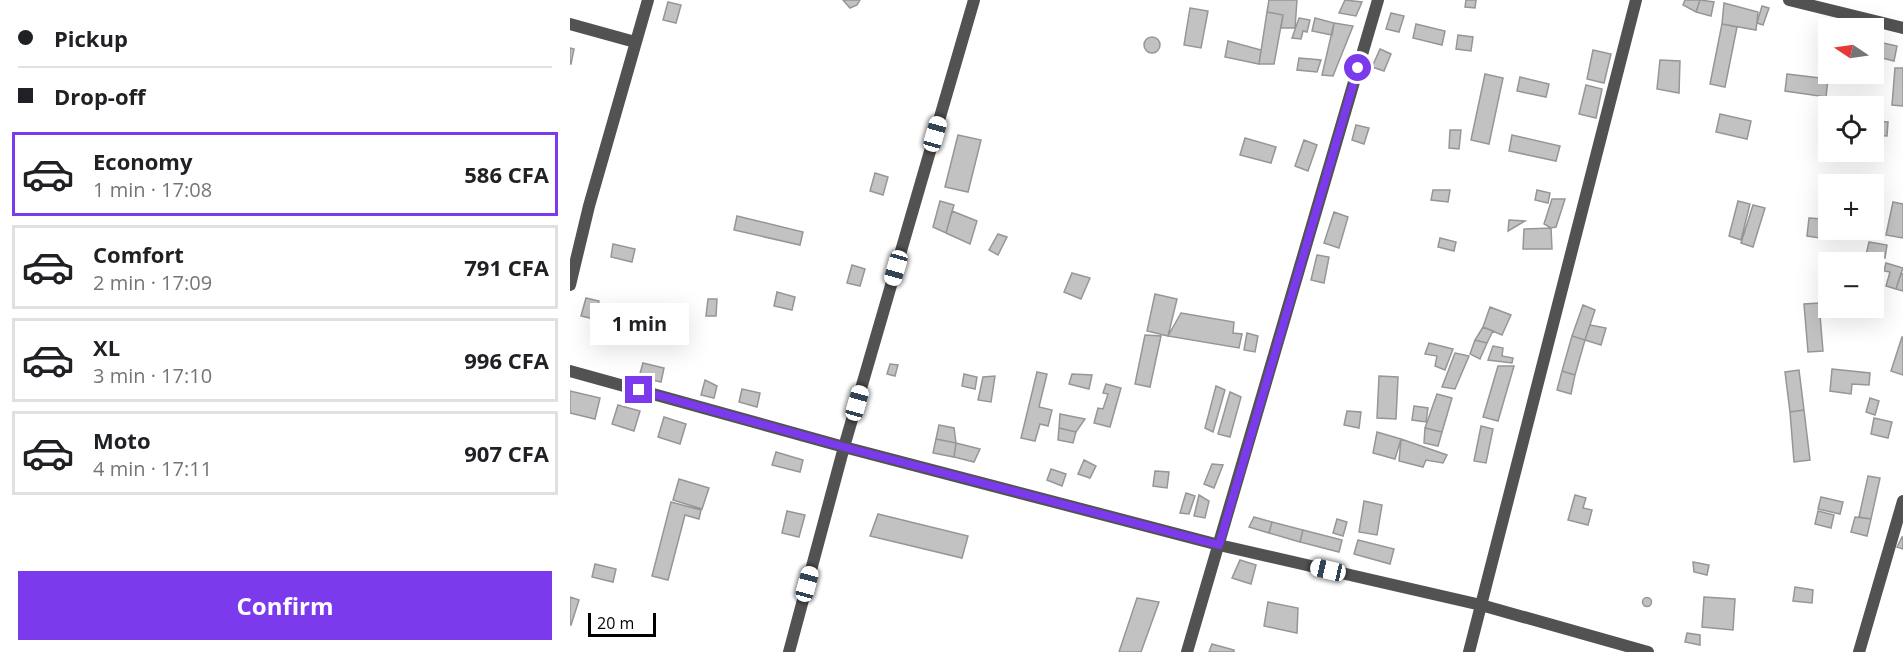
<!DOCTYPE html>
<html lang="en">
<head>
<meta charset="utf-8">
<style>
	body { margin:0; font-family:"Open Sans",sans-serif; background:#f6f6f6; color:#202124; height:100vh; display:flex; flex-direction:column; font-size:22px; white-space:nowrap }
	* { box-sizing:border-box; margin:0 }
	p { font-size:20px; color:#757577 }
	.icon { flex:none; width:33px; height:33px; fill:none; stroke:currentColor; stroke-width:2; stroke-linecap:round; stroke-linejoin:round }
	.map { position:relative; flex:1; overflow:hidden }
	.details { display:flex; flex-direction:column; background:#fff; width:570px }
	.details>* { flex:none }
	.top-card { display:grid; align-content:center; height:132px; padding:0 18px; background:#fff }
	.needle { width:39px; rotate:283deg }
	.tools { position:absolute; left:1248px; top:18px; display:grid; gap:12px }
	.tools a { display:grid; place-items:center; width:66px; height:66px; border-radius:0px; background:#fff; box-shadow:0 6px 24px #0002; font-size:30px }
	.scale { position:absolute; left:18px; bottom:15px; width:68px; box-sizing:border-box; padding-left:6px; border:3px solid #000; border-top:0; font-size:16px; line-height:21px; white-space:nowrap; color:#000; -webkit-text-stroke:4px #fff; paint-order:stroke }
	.end { position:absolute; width:27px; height:27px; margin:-14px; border:8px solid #7c3aed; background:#fff; box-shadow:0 0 0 3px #fff }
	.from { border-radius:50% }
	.bubble { position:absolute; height:42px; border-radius:0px; background:#fff; box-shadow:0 6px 24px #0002; font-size:20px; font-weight:700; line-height:42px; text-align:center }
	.car { position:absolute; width:18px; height:36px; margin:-18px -9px; border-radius:8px; box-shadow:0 0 4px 2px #0007; background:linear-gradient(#fff 24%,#345 0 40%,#fff 0 76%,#345 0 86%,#fff 0) }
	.top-card b { display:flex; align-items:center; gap:21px; height:57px; font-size:22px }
	.top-card b+b { border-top:2px solid #e0e0e0 }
	.top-card i { width:15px; height:15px; background:#202124 }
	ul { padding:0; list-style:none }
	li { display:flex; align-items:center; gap:18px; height:84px; margin:0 12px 9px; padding:0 6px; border:3px solid #e0e0e0; border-radius:0px }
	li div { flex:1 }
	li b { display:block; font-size:22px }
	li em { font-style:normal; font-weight:700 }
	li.active { border-color:#7c3aed }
	li>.icon { width:54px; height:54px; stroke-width:1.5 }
	.primary-button { display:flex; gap:12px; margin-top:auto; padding:12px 18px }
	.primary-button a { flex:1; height:69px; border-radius:0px; background:#7c3aed; color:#fff; font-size:24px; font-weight:700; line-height:69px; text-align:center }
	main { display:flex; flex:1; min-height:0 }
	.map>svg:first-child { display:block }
</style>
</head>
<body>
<main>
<section class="details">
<div class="top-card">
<b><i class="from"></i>Pickup</b>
<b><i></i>Drop-off</b>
</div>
<ul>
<li class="active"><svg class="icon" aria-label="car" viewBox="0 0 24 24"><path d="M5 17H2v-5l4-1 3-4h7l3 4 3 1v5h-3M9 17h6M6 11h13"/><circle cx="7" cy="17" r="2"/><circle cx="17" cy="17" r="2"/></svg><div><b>Economy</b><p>1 min · 17:08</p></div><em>586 CFA</em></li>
<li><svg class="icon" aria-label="car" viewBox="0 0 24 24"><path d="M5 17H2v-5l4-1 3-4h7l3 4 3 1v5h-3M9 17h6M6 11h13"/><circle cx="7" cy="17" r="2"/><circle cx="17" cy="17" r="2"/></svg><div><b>Comfort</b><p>2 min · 17:09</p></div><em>791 CFA</em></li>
<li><svg class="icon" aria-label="car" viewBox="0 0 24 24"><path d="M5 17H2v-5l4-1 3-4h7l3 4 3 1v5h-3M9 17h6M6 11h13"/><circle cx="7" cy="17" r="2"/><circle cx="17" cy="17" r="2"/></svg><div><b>XL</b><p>3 min · 17:10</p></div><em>996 CFA</em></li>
<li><svg class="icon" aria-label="car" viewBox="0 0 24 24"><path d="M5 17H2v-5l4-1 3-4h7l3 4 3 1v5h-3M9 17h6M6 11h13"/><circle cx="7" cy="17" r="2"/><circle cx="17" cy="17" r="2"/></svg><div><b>Moto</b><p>4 min · 17:11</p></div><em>907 CFA</em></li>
</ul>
<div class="primary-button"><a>Confirm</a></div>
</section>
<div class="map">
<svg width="1333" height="652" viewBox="0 0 1333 652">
	<rect width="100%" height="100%" fill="#fff"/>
	<path fill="#c2c2c2" stroke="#969696" stroke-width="1.5" d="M273 0H290L287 5 280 8Z
		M699 0H727L725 28H711L713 15 697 12Z
		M775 0 792 2 786 16 769 13Z
		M896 0H906L905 8 895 7Z
		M1115 0H1130L1126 12 1113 5Z
		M1130 0 1144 2 1141 16 1126 12Z
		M98 2 111 5 106 23 93 20Z
		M1154 3 1188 12 1186 30 1152 24Z
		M1192 6 1199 8 1193 25 1187 23Z
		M620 8 638 11 631 48 614 45Z
		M697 12 713 15 704 64H689Z
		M821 13 834 16 829 32 816 29Z
		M729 18 740 20 737 32 733 31 731 39 722 38Z
		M745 18 764 23 762 35 742 31Z
		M764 23 783 26 763 76 752 75Z
		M846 24 875 31 872 45 843 38Z
		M1152 24 1167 27 1155 87 1140 84Z
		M888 35 903 37 901 51 886 49Z
		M574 45a8 8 0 1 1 16 0a8 8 0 1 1-16 0Z
		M658 41 691 50 689 64 655 57Z
		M1304 41 1327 46 1324 61 1304 56Z
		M0 48 4 49 1 64H0Z
		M810 49 821 54 814 71 802 67Z
		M1023 50 1041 54 1034 83 1017 79Z
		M729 58 751 60 747 72 727 70Z
		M1090 60 1110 61 1109 93 1087 89Z
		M1325 68H1333V106L1322 105Z
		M915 74 933 78 919 144 901 140Z
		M1217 74 1258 79 1256 97 1215 91Z
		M950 77 979 84 976 97 947 91Z
		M1016 85 1032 89 1026 118 1009 114Z
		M1150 114 1181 121 1177 139 1146 132Z
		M1304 121 1318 122 1317 136 1304 135Z
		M786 125 799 128 794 144 782 140Z
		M880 130H891L889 149 879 148Z
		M388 135 411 140 398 192 375 187Z
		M942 135 990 146 986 161 939 151Z
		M675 138 706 147 701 163 670 155Z
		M734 140 747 145 738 171 725 166Z
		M305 173 318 177 313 195 300 191Z
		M863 190H880L878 202 861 200Z
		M967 190 980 193 978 203 965 200Z
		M982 199H995L986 227 981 228 974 224Z
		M370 201 384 205 376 233 363 227Z
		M1168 201 1180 204 1171 240 1159 236Z
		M1323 202 1333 204V238L1316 235Z
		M1183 205 1195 208 1183 247 1171 243Z
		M382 211 407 221 400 244 376 233Z
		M764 212 778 217 769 248 754 243Z
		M167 216 233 232 230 245 164 230Z
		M1239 218 1252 219 1250 238 1237 236Z
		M939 220 955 221 938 231Z
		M981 228 982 249H953L954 229Z
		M428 234 437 237 428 255 419 250Z
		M870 238 886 242 884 251 868 247Z
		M1299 242 1317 245 1315 258 1296 255Z
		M43 244 65 249 62 262 41 257Z
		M747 255 759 257 754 283 741 280Z
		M1316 263 1333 268 1326 289 1316 286 1320 272 1314 271Z
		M282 265 295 269 290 286 277 283Z
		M502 273 520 278 511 299 494 292Z
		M1331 273 1333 274V291L1326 289Z
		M207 292 225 297 222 310 204 306Z
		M585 294 607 299 598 336 577 331Z
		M16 298 29 301 24 319 11 316Z
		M138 299H147L146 316H136Z
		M1249 303 1253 351 1238 352 1234 304Z
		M1013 305 1025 310 1015 340 1002 336Z
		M920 307 941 315 932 335 913 327Z
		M611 313 664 322 663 333 672 334 669 348 598 336Z
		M1020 325 1036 328 1031 345 1015 340Z
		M913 327 923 331 917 343 905 340Z
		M677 333 688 336 685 352 674 350Z
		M575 335 591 336 580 387 565 384Z
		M1002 336 1015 340 1005 375 992 371Z
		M1332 337H1333V375L1321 371Z
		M905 340 917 343 910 359 900 354Z
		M859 343 883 349 875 370 865 366 867 356 855 354Z
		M923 346 933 348 932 356 943 358 942 363 918 360Z
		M885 353 899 356 885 389 872 387Z
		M73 363 94 368 91 382 69 377Z
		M320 364 328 365 325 376 317 374Z
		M928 366H944L928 421 913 417Z
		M1262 369 1300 373 1299 385 1282 384 1281 394 1260 391Z
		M1229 370 1234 410 1220 412 1215 372Z
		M992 371 1005 375 1001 394 987 390Z
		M467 372 477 374 469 407 482 410 478 426 470 424 465 441 451 438Z
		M394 374 407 377 405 389 392 386Z
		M502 374 522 375 519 389 499 384Z
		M425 376 421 402 408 400 413 377Z
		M809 376 828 377 826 419 807 418Z
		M135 380 147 386 144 398 131 395Z
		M536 384 551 388 540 427 524 423 528 408 533 409 538 394 533 393Z
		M646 386 655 390 643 432 635 428Z
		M172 389 190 393 187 407 169 402Z
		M0 391 30 398 25 419 0 413Z
		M660 392 671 397 660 437 648 434Z
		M867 394 882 398 872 432 855 428Z
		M1300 398 1309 401 1305 415 1296 412Z
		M48 405 70 411 64 431 42 424Z
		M844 406 858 408 856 422 842 420Z
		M1234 410 1240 460 1224 462 1220 412Z
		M777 411 791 412 789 428 774 425Z
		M490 414 515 419 506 432 489 428Z
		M94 417 116 424 110 444 88 437Z
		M1304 418 1322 422 1318 438 1301 434Z
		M369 425 384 428 386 443 366 439Z
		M911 426 923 429 916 463 904 461Z
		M489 428 506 432 503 443 488 440Z
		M855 428 872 432 868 446 854 443Z
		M807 432 831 439 825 459 803 453Z
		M366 439 386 443 384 457 363 453Z
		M831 439 877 455 873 463 856 460 853 467 829 461Z
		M386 443 410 449 404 462 384 457Z
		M206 452 233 460 230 472 202 465Z
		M514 460 526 466 520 478 508 474Z
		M642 464 653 465 644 488 634 484Z
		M481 469 496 474 492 486 477 480Z
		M585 471 599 472 597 488 583 486Z
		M1298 476 1310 478 1301 519 1289 517Z
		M109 479 139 488 132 509 103 500Z
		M616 493 625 496 619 514 610 513Z
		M629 495 639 501 635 518 624 516Z
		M1005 495 1016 498 1013 508 1022 510 1018 525 998 520Z
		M1251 497 1273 502 1270 514 1248 509Z
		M794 501 812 505 807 535 789 532Z
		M101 502 131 510 129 519 115 515 98 580 82 576Z
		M217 511 235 515 229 537 212 533Z
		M1248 511 1264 515 1261 528 1245 524Z
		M308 514 398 536 392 558 300 536Z
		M684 517 702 522 699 533 679 527Z
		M1285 517 1301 519 1297 536 1281 532Z
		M767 519 777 522 773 536 763 533Z
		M702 522 733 530 730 542 699 533Z
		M733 530 772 540 769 552 730 542Z
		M1332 537H1333V549L1327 547Z
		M788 540 824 549 820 564 784 554Z
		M670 560 686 565 681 584 662 578Z
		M1123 562 1139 565 1137 575 1124 572Z
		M25 564 46 569 43 582 22 577Z
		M1225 587 1243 590 1242 603 1223 601Z
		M0 597 9 600 1 625 0 624Z
		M1134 597 1165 599 1163 630 1132 627Z
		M1072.5 602a4.5 4.5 0 1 1 9 0a4.5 4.5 0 1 1-9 0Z
		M567 598 589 602 571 652H549Z
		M698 602 728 608 727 633 694 626Z
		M1117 633 1130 635V645L1115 642Z
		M642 644 664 650V652H639Z"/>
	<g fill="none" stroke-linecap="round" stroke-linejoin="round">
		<path stroke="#525252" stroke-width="12" d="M1219 0 1333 28
			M0 24 65 42
			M0 285 19 206 78 0
			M0 371 274 447 649 545 911 605 1078 652
			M219 652 274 447 404 0
			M617 652 808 0
			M899 652 1066 0
			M1289 652 1333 501"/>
	</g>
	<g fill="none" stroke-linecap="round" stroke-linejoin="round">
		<path stroke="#7c3aed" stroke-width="8" d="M69 390 274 447 649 545 788 68"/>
	</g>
</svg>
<div class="tools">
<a><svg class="needle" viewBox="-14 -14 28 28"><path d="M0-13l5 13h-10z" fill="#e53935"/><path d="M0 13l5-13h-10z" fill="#757577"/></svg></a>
<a><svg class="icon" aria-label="locate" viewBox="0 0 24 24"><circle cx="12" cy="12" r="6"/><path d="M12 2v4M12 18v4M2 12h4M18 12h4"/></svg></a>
<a>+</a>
<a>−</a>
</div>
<div class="scale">20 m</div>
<i class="end from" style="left:788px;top:68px"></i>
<i class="end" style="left:69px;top:390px"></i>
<div class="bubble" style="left:20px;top:303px;width:99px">1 min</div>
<i class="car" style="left:365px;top:134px;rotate:16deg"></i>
<i class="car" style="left:326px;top:268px;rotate:196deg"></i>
<i class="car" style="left:287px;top:403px;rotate:16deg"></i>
<i class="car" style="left:758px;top:570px;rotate:283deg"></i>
<i class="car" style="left:237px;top:584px;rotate:15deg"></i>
</div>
</main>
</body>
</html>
